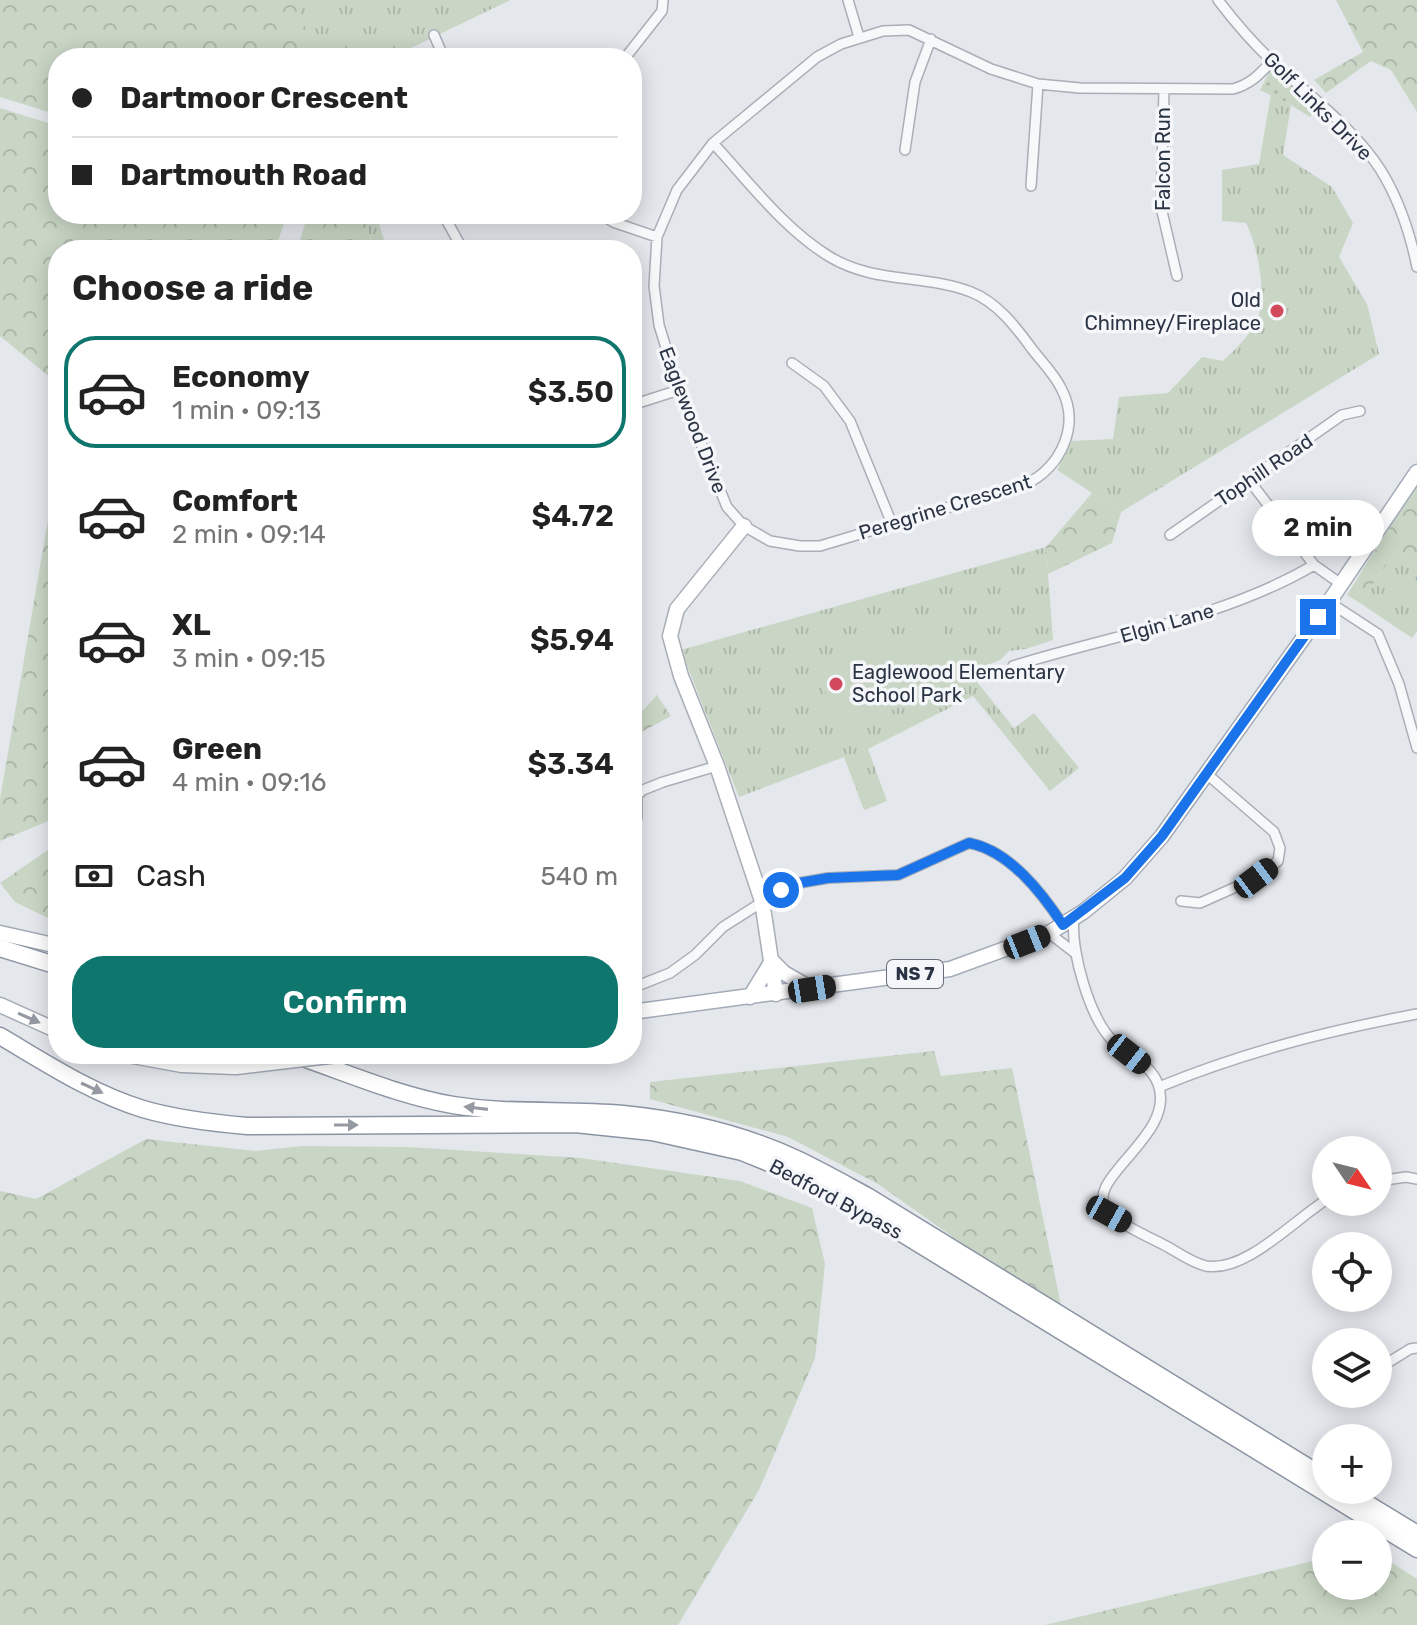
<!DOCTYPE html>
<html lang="en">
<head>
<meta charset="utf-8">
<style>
	body { margin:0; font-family:Rubik,sans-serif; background:#f6f6f6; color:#222; height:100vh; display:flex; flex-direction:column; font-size:30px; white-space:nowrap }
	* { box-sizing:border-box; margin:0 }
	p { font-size:26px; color:#767676 }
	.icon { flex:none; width:44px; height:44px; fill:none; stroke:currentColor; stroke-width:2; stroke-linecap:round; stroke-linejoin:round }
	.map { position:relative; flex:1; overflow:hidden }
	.details { position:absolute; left:48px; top:240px; width:594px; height:824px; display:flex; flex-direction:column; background:#fff; border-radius:32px; box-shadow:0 4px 20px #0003 }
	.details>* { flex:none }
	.banner { position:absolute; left:48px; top:48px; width:594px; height:176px; border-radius:32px; box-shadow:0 4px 20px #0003; display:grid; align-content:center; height:176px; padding:0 24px; background:#fff }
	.needle { width:52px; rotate:125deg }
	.fabs { position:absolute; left:1312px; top:1136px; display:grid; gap:16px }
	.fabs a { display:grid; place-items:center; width:80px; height:80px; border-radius:50%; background:#fff; box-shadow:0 4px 20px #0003; font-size:40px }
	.end { position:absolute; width:36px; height:36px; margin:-18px; border:10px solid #1a73e8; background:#fff; box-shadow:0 0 0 4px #fff }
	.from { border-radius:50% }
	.bubble { position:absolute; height:56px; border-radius:28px; background:#fff; box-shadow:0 4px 20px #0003; font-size:26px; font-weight:600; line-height:56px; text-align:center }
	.car { position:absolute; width:24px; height:48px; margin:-24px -12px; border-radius:10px; box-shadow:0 0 6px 2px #0007; background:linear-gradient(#222 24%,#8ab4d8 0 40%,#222 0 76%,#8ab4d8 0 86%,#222 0) }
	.banner b { display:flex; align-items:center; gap:28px; height:76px; font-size:30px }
	.banner b+b { border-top:2px solid #e0e0e0 }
	.banner i { width:20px; height:20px; background:#222 }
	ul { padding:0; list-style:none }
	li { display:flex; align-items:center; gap:24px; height:112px; margin:0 16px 12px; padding:0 8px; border:4px solid transparent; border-radius:32px }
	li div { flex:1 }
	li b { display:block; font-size:30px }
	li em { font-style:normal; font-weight:600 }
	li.on { border-color:#0f766e }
	li>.icon { width:72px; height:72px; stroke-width:1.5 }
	h2 { padding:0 24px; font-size:36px; line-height:96px }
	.pay { display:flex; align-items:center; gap:20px; height:88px; padding:0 24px; font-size:30px }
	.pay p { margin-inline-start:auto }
	.action { display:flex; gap:16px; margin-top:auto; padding:16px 24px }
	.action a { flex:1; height:92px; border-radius:32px; background:#0f766e; color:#fff; font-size:32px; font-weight:600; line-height:92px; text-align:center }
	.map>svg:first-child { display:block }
</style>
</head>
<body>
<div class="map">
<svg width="1417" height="1625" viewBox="0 0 1417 1625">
	<defs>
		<pattern id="grass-dots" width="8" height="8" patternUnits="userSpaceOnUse" patternTransform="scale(2)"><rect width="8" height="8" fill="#c9d6c5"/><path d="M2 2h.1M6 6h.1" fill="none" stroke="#adb8ab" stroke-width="1.8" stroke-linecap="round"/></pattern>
		<pattern id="forest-crowns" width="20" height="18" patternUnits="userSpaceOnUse" patternTransform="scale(2)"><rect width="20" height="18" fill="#c9d6c5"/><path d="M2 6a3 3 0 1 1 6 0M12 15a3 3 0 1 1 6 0" fill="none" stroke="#adb8ab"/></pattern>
		<pattern id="park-tufts" width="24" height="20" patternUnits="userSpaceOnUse" patternTransform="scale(2)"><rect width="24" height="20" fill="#c9d6c5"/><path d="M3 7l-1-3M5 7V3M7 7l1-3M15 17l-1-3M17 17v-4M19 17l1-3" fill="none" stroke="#adb8ab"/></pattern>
	</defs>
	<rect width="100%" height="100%" fill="#e4e7ec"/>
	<path fill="url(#grass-dots)" d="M1273 65 1319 104 1310 117 1291 105 1260 90Z"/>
	<path fill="url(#forest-crowns)" d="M0 0H510L390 58H58V115L0 97Z
		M1336 0H1417V112L1391 70 1371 61 1326 93 1314 80 1363 52Z
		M0 108 58 126V214H287L275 250H58V384L0 336Z
		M308 214H363L374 250H297Z
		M58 462V817L0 841V799Z
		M1417 484V566L1396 551 1360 603 1347 595Z
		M1092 493 1121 512 1112 543 1048 574 1046 547Z
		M657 695 671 716 632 737V718L639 715Z
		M58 843V923L15 902 0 883Z
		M934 1051 941 1076 1012 1068 1063 1315 878 1184 788 1137 650 1099V1082Z
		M146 1139 255 1151 302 1146 408 1147 581 1158 740 1181 812 1208 825 1264 815 1358 759 1490 678 1625H0V1191L36 1199Z
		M1378 1554 1417 1579V1625H1045L1326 1558V1586H1378Z"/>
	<path fill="url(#park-tufts)" d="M297 0H510L390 58H315Z
		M1271 94 1291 105 1283 155 1332 187 1353 223 1339 257 1367 304 1379 354 1121 512 1057 470 1072 441 1113 439 1119 397 1168 393 1202 357 1223 361C1237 348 1256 330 1260 310 1265 286 1257 245 1246 223L1222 221V170L1259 164Z
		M363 214H376L387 250H374Z
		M1046 547 1053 640 1026 649 1009 651 1000 660 969 672 1014 728 1034 713 1079 768 1050 791 973 696 868 749 887 801 864 810 844 757 739 797 681 650Z
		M1396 551 1417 566V631L1412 638 1360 603Z"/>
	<path fill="#c9d6c5" d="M938 620 962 683 840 730 816 667Z"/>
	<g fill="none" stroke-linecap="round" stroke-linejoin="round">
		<path stroke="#9fb4cc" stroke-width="3" d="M1417 578V579"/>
		<g stroke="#a9aeb7" stroke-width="12">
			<path id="street" d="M848 0 859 37
				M1218 0C1234 21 1252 42 1271 60 1308 95 1352 126 1380 169 1399 199 1410 233 1417 267
				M434 35 444 58
				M625 58 662 11 663 0
				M1164 89 1161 207 1177 276
				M713 143C749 182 784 229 830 257 875 284 925 274 971 292 997 302 1016 327 1032 349 1042 362 1054 374 1061 388 1081 425 1061 467 1026 484L820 546H800L770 541 744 526 727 507 679 390 659 325 654 286 657 237 677 190 713 143 817 57 841 44 883 31 909 30 991 69 1038 84 1080 88 1233 89C1251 84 1260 74 1272 61
				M905 150 915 82 931 39
				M1031 186 1038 84
				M443 214 463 250
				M600 214 613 222 657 237
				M792 363 824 386 850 421 892 524
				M632 405 679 390
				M1249 480 1314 565 1341 584
				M1170 535 1342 415 1360 411
				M1329 602 1378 634 1399 684 1417 748
				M1013 666C1115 634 1222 619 1314 565
				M632 800 643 790 663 782 717 766
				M632 829 637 817V797
				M1181 901 1200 903 1256 878 1278 861 1280 848 1274 832 1208 775
				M1074 918C1070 950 1090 1020 1114 1042 1129 1055 1151 1065 1158 1084 1178 1138 1075 1181 1110 1214 1121 1225 1153 1239 1168 1247 1180 1254 1193 1263 1206 1266 1245 1273 1294 1220 1326 1200
				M1049 933 1075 953
				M632 988 670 973 695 955 723 927 781 890 799 883 828 878 898 875 969 843C1010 851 1042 893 1063 925
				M1159 1087C1244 1052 1327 1031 1417 1014
				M1378 1181 1406 1177 1417 1179
				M1389 1362 1410 1349 1417 1348"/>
		</g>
		<g stroke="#a9aeb7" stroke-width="17">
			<path id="secondary" d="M744 526 677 609 670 636 681 676 717 766 762 901 776 994"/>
		</g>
		<g stroke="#a3abb8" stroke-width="17">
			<path id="primary" d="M0 933 58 946
				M750 997 772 961 784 973 812 989
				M0 1005 58 1031
				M632 1012 950 969 1049 933 1083 912 1125 878 1162 836 1329 602 1417 472
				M122 1054 182 1065 236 1067"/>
		</g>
		<g stroke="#8b94a3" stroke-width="19">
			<path id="highway" d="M0 948 58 966
				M0 1036C46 1063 91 1093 143 1109 177 1119 212 1123 247 1126L575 1124 652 1132 742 1152 806 1178 875 1217 1417 1549
				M303 1058C352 1075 401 1096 453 1105 510 1114 567 1109 623 1114 683 1120 744 1134 799 1160 822 1171 845 1184 869 1197L1326 1478
				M1345 1490 1417 1534"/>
		</g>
		<use href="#street" stroke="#f7f8fa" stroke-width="9"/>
		<use href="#secondary" stroke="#fff" stroke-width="14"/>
		<use href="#primary" stroke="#fff" stroke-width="14"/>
		<use href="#highway" stroke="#fff" stroke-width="16"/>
		<g stroke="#a3abb8" stroke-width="17" stroke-linecap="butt">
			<path id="primary-bridge" d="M236 1067 338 1055"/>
		</g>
		<use href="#primary-bridge" stroke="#fff" stroke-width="14"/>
	</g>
	<defs><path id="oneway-solid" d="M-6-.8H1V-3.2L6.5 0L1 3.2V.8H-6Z" transform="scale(2)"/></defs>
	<g fill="#959aa2">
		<use href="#oneway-solid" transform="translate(29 1018) rotate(24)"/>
		<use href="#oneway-solid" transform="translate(92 1088) rotate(25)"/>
		<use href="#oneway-solid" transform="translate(476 1108) rotate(-173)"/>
		<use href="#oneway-solid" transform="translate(346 1125)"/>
	</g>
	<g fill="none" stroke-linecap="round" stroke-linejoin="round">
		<path stroke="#1a73e8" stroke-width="10" d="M781 890 799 883 828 878 898 875 969 843C1010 851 1042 893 1063 925L1125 878 1162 836 1318 617"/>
	</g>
	<g fill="#d1495b" stroke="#f4f6f9" stroke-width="3">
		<circle cx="1277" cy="311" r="8"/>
		<circle cx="836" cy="684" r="8"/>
	</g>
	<g text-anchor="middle" stroke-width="7" stroke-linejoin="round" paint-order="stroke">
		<rect fill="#f4f6f9" stroke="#676e7b" stroke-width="2" x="887" y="960" width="56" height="28" rx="6"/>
		<g font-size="18" font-weight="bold" fill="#2b3445">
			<text x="915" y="980">NS 7</text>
		</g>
		<g font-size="20" fill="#2b3445" stroke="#f4f6f9">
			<text transform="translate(1318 106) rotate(45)" y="7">Golf Links Drive</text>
			<text transform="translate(1163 159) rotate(-90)" y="7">Falcon Run</text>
			<text transform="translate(693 420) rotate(69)" y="7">Eaglewood Drive</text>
			<text transform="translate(1264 470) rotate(-34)" y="7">Tophill Road</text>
			<text transform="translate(945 507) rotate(-17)" y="7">Peregrine Crescent</text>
			<text transform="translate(1167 623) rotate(-16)" y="7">Elgin Lane</text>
			<text transform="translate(836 1199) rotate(28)" y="7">Bedford Bypass</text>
		</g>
		<g font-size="20" fill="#2b3445" stroke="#f4f6f9" text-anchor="end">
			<text x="1261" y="307">Old<tspan x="1261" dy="23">Chimney/Fireplace</tspan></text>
			<text x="852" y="679" text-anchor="start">Eaglewood Elementary<tspan x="852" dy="23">School Park</tspan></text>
		</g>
	</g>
</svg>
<div class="fabs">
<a><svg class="needle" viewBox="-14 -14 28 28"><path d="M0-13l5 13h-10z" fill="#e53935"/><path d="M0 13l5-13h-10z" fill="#767676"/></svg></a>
<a><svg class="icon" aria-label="locate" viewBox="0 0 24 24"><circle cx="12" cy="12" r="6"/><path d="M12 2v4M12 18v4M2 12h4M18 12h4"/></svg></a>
<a><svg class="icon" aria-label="layers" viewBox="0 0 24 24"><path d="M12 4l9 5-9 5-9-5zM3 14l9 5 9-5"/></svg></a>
<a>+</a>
<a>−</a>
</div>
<i class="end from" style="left:781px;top:890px"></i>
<i class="end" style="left:1318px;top:617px"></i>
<div class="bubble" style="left:1252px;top:500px;width:132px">2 min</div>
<i class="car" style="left:1256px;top:878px;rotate:53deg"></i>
<i class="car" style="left:1027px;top:942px;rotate:68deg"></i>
<i class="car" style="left:812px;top:989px;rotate:81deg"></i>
<i class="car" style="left:1129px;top:1054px;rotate:128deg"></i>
<i class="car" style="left:1109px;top:1214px;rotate:119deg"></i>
<div class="banner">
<b><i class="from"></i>Dartmoor Crescent</b>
<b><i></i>Dartmouth Road</b>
</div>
<section class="details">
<h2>Choose a ride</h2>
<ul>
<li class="on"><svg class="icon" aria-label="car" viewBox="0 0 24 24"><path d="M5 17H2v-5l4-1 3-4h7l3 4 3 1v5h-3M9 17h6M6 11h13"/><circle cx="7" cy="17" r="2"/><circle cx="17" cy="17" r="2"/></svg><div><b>Economy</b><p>1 min · 09:13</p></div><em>$3.50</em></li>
<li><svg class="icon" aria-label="car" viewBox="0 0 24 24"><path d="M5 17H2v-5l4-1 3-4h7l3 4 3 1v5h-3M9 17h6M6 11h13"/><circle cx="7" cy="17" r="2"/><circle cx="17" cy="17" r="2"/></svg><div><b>Comfort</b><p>2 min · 09:14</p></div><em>$4.72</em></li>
<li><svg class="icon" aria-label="car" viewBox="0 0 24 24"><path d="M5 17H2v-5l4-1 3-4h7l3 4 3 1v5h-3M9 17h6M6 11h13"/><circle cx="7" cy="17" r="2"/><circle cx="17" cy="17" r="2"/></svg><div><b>XL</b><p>3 min · 09:15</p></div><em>$5.94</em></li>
<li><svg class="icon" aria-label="car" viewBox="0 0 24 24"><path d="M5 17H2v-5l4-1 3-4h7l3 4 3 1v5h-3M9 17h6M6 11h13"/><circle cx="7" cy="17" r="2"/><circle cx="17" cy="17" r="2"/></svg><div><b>Green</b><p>4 min · 09:16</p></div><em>$3.34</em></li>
</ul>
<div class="pay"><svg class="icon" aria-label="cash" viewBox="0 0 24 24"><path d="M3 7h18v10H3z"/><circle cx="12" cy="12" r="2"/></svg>Cash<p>540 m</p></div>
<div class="action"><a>Confirm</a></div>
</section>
</div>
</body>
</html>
